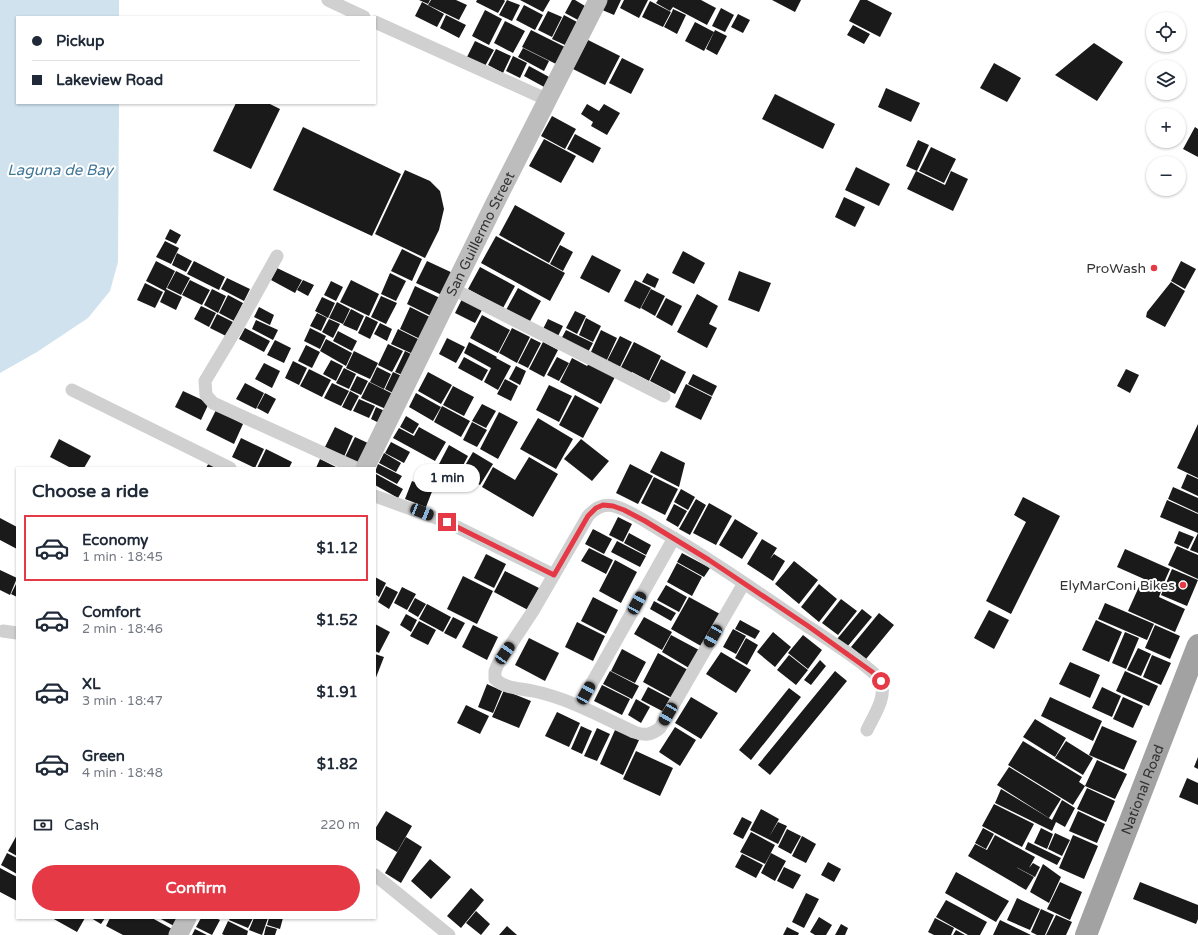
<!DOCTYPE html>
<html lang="en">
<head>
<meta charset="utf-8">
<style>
	body { margin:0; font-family:"Varela Round",sans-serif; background:#f2f2f3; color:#1f2937; height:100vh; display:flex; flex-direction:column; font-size:15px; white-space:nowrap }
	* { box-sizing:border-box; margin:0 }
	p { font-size:13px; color:#747a83 }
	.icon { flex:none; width:22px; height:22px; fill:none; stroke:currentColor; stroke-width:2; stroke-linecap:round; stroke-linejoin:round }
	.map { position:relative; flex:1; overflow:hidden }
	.drawer { position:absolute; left:16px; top:467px; width:360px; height:452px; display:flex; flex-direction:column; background:#fff; border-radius:0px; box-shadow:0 1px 3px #0004 }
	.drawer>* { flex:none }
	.guide { position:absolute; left:16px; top:16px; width:360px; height:88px; border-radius:0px; box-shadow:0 1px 3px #0004; display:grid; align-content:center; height:88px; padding:0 16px; background:#fff }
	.buttons { position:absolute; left:1146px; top:12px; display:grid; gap:8px }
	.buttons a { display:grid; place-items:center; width:40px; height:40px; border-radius:50%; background:#fff; box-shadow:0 1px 3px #0004; font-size:20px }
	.end { position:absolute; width:18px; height:18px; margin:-9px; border:5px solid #e63946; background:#fff; box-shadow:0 0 0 2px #fff }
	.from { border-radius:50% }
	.bubble { position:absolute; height:28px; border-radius:14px; background:#fff; box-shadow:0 1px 3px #0004; font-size:13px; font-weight:700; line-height:28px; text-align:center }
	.car { position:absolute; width:12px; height:24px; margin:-12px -6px; border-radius:5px; box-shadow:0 0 3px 1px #0007; background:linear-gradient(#222 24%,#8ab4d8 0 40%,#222 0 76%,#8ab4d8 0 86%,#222 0) }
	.guide b { display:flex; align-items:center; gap:14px; height:38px; font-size:15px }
	.guide b+b { border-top:1px solid #e0e1e3 }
	.guide i { width:10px; height:10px; background:#1f2937 }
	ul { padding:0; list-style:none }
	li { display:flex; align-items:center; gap:12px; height:66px; margin:0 8px 6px; padding:0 8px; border:2px solid transparent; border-radius:0px }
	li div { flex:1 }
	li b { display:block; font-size:15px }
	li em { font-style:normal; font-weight:700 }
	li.on { border-color:#e63946 }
	li>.icon { width:36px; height:36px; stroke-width:1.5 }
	h2 { padding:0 16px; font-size:18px; line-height:48px }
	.pay { display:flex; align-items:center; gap:10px; height:44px; padding:0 16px; font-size:15px }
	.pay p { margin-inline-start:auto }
	.cta { display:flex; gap:8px; margin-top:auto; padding:8px 16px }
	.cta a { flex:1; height:46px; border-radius:24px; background:#e63946; color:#fff; font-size:16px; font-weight:700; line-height:46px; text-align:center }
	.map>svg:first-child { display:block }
</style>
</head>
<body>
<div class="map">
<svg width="1198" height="935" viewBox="0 0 1198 935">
	<rect width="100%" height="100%" fill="#fff"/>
	<path fill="#cfe2ee" d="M0 0H119V17H17V103H119L118 262 110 291 88 318 37 352 0 373Z"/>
	<path fill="#1a1a1a" d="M419 0H430L428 4Z
		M431 0H456L467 5 459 20 428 5Z
		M477 0H504L505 1 498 13 476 2Z
		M507 0 520 5 512 21 499 15Z
		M520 0H550L543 12Z
		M572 0H575L585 6 578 20 565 13Z
		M605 0H621L614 15 600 9Z
		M624 0H648L639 18 620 8Z
		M658 0H701L716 8 707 25 673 7 670 11 656 3Z
		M772 0H801L795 12Z
		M860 0H867L892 13 880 37 849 21Z
		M650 1 671 12 663 27 642 17Z
		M422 2 444 14 437 27 415 16Z
		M524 5 543 15 535 30 516 20Z
		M721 8 734 15 725 32 712 26Z
		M673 9 686 15 677 34 664 27 672 12H673H672Z
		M485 10 502 19 489 45 472 36Z
		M548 11 562 17 552 37 538 30Z
		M738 14 750 20 743 33 731 27Z
		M446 15 466 25 459 38 440 28Z
		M564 15 577 22 565 45 552 39Z
		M505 21 525 31 513 53 494 43Z
		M695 22 714 32 704 51 685 41Z
		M853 25 870 34 864 44 847 35Z
		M531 30 567 48 558 65 522 47Z
		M715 30 727 36 717 55 706 49Z
		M588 40 620 56 605 85 573 69Z
		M475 41 494 50 485 66 467 57Z
		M1094 43 1123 62 1097 101 1055 75Z
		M523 48 549 61 544 71 518 57Z
		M496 49 511 56 503 73 488 65Z
		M513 56 527 63 520 78 506 71Z
		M622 58 644 69 631 94 609 83Z
		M994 63 1021 78 1007 102 980 88Z
		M529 66 551 78 546 88 524 76Z
		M886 88 920 103 911 122 878 107Z
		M775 94 835 124 823 149 762 119Z
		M236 103H268L280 109 251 169 213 151Z
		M587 104 599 111 604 104 620 113 607 135 591 126 593 122 581 114Z
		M552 116 576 129 565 149 541 136Z
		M303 127 401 174 372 236 273 190Z
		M1195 127 1198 129V157L1183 149Z
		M575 134 601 148 593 163 567 149Z
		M544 139 576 156 561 183 529 166Z
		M918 140 929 145 917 171 906 166Z
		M931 147 956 159 944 183 919 171Z
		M856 167 890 184 879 206 845 190Z
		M405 170 430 181 440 191 444 209 439 230 425 258 375 234Z
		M916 171 945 185 951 171 968 179 953 211 907 189Z
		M844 197 865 207 855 227 835 217Z
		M515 205 565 233 549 263 499 235Z
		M170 229 181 235 176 244 165 239Z
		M496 236 565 273 550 301 481 263Z
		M165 241 179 248 171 264 156 257Z
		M560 245 573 252 563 271 550 264Z
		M402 249 422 259 412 281 391 271Z
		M683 251 705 263 694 284 672 273Z
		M177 253 192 261 186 272 172 265Z
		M592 255 621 270 609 293 580 278Z
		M156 261 175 271 165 291 146 281Z
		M194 261 225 277 219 290 187 274Z
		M427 261 455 274 444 296 416 283Z
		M1181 261 1196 269 1185 289 1171 281Z
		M480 267 515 286 503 308 468 289Z
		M277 268 302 280 295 293 271 280Z
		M176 271 190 278 181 295 167 288Z
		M739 271 771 283 759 312 728 300Z
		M390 273 406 281 396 301 381 294Z
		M647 273 659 279 655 288 642 282Z
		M227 278 250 289 244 301 221 289Z
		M190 280 210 290 202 305 182 295Z
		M303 280 314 285 308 296 297 290Z
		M351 280 379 294 369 316 340 302Z
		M635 280 651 288 640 309 624 301Z
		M331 281 343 287 336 301 324 295Z
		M1171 282 1185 291 1165 327 1146 317 1147 312Z
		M145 283 163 292 155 308 137 300Z
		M415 286 442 299 433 317 407 304Z
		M518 288 541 301 529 323 506 310Z
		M166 289 182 297 176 310 160 302Z
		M212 289 226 296 218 313 204 305Z
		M651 289 665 296 655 316 641 308Z
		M697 294 718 306 709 324 717 328 707 348 677 332Z
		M228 295 243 303 234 321 219 313Z
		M381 296 397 303 386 324 371 317Z
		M322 297 335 303 328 318 315 311Z
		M666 298 682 306 672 326 656 317Z
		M462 299 482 310 475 323 455 313Z
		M337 302 350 309 343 324 329 318Z
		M201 306 216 313 209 327 194 319Z
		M259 307 274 315 270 325 254 317Z
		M410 307 432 318 422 340 400 329Z
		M351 309 364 316 357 331 343 325Z
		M575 311 586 316 577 334 566 328Z
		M317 313 327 318 321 331 310 326Z
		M217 314 233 322 226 336 210 328Z
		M482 315 510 330 498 353 470 338Z
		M366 316 378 322 370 339 358 333Z
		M586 318 601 326 593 342 579 335Z
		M329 319 340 324 333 338 322 332Z
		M548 319 563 326 557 338 542 331Z
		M256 320 278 330 273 340 252 329Z
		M380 323 392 329 387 341 374 334Z
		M245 328 270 341 264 352 239 339Z
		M310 328 326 336 320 349 304 341Z
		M512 328 530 337 517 363 499 353Z
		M398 329 420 340 413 354 391 344Z
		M566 330 593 343 587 354 560 341Z
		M601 330 617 338 606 362 590 354Z
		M338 331 357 341 352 351 333 341Z
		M620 336 632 342 619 369 606 363Z
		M447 338 465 347 456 363 439 354Z
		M531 338 541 343 528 368 518 363Z
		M326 339 352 353 346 366 320 351Z
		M275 340 291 348 284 363 267 355Z
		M469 342 497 357 496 358 511 366 498 390 484 382 491 368 464 353Z
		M543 342 558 350 544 377 529 369Z
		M634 342 661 356 649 381 632 372 631 375 620 369Z
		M388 344 403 351 392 372 378 365Z
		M306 345 320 352 312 368 298 361Z
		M354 351 378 363 370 379 346 368Z
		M405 351 415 356 405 376 395 372Z
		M464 357 488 370 482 381 458 368Z
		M557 357 569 363 559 381 547 375Z
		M572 358 587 366 589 364 615 377 601 404 560 382Z
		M661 359 686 372 675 394 650 381Z
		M331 360 343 366 336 381 323 374Z
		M293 361 307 368 299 385 285 378Z
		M264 363 280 371 272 388 255 379Z
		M516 366 526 371 520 385 509 379Z
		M377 367 391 374 384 389 370 382Z
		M344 368 356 374 349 389 336 383Z
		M309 369 331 380 322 397 300 386Z
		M1126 369 1139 375 1130 393 1117 386Z
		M393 372 404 377 395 394 385 389Z
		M428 372 452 385 441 404 418 391Z
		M693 374 717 386 712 396 688 384Z
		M357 376 368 381 361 395 350 390Z
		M505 379 518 386 511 401 497 394Z
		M369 382 395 395 388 410 361 398Z
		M245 383 264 393 256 409 236 399Z
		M332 383 349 391 341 406 324 398Z
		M686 384 712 397 701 420 675 407Z
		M549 385 572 396 559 422 536 410Z
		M453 386 474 397 464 416 443 405Z
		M183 391 209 403 201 420 175 407Z
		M350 391 359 396 351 411 342 407Z
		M265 393 276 399 268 414 257 408Z
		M416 393 441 407 433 421 409 407Z
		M575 395 599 408 583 438 559 425Z
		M359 399 375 406 369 418 353 411Z
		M482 404 496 411 486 428 472 421Z
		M442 406 470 421 461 437 434 422Z
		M376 407 387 412 381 424 371 419Z
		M216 410 243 424 234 444 206 430Z
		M499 412 518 422 498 459 480 449Z
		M406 416 419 424 413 434 400 427Z
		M538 418 573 439 556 469 520 449Z
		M472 422 487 430 477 447 463 440Z
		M1198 424V478L1177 468Z
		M335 427 353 436 344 457 325 447Z
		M419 427 446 442 435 461 393 438 399 428 414 436Z
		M355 437 370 444 361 465 345 457Z
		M241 438 264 449 255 468 232 457Z
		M59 439 91 456 84 468H71L50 457Z
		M581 439 609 461 592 481 564 459Z
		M391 442 410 452 404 463 385 453Z
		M449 445 468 456 458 475 439 464Z
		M266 449 292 462 289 468H257Z
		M661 451 685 463 679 487 650 472Z
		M473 452 493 464 480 485 460 474Z
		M384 453 401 463 396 472 379 463Z
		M529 457 558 474 533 517 482 487 493 467 515 480Z
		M211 459 222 468H206Z
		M320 459 338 468H316Z
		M378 464 402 476 397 484 375 472Z
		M630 464 653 476 638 504 616 493Z
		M376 474 403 489 398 498 375 485Z
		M1187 474 1198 479V496L1181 488Z
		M654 477 678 489 665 515 641 503Z
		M412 481 433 489 426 507 405 499Z
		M1173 487 1198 498V513L1168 499Z
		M681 489 695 497 688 510 674 502Z
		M1023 497 1060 516 1011 614 986 601 1026 522 1014 515Z
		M696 499 706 505 690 535 679 529Z
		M1167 500 1198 514V553L1190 550 1198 533 1160 517Z
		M709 503 732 516 716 545 693 533Z
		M674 504 687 511 678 527 666 520Z
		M618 517 632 524 623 542 609 535Z
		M0 518 17 527V549L0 540Z
		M735 519 758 533 742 559 719 545Z
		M593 529 612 539 604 554 585 544Z
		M1179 531 1194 537 1188 549 1174 543Z
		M629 533 651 545 646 555 624 543Z
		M762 539 777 548 770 559 774 554 785 561 773 581 747 564Z
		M617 541 646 556 640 567 611 552Z
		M1177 546 1198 555V579L1168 565Z
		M589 548 613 560 606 574 581 561Z
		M1125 549 1170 569 1162 587 1117 567Z
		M682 553 710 568 704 577 677 562Z
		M486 554 506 564 494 588 474 578Z
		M615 560 637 572 621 603 599 591Z
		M794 561 818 580 799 604 775 584Z
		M677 563 702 577 692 596 667 582Z
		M1172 569 1198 580 1187 606 1161 595Z
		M0 570 17 578 10 595 0 590Z
		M505 571 539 588 528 610 494 592Z
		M463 576 493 591 477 624 447 609Z
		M375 577 386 583 379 597 375 594Z
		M1142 580 1162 589 1159 597 1185 609 1175 632 1128 611Z
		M17 582V597L11 594Z
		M819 584 837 599 819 622 801 607Z
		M666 585 687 597 679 612 657 600Z
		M386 586 398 592 389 609 378 602Z
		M402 587 416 594 407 610 394 603Z
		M593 597 618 610 606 634 581 621Z
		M689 597 720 614 701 646 671 629Z
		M415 598 426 604 418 617 408 611Z
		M841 599 857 611 838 635 822 623Z
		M654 601 676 613 671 621 650 609Z
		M1105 603 1154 624 1147 640 1098 619Z
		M427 604 451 617 443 632 419 619Z
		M862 609 872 617 847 647 837 639Z
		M989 610 1009 620 994 649 974 638Z
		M879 613 894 625 866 659 851 647Z
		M406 614 417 620 411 632 400 625Z
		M453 617 465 623 456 639 444 633Z
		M644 617 672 632 662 650 634 634Z
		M740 620 760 631 755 639 735 629Z
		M1096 620 1122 632 1109 662 1082 650Z
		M419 621 436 630 428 645 410 636Z
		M577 622 605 636 593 661 565 647Z
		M375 624 390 632 379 653 375 651Z
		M473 625 498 637 487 660 462 647Z
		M1155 625 1180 636 1170 659 1145 648Z
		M733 629 746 636 736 654 723 647Z
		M773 632 791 647 775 667 757 652Z
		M1125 632 1139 638 1126 669 1112 663Z
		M671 635 699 650 689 668 662 652Z
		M803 635 822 650 808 669 788 653Z
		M529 638 559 653 545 681 515 665Z
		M746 638 758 645 747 665 735 658Z
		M1138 648 1151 654 1141 676 1127 670Z
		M622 649 646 662 635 683 611 671Z
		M721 652 751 670 736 693 706 674Z
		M658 653 688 670 672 698 643 682Z
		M375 654 384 657 375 680Z
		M789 655 808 670 796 685 777 670Z
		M1152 655 1171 663 1161 685 1143 677Z
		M820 660 826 666 811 685 804 680Z
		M1070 662 1100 675 1090 698 1059 684Z
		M610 671 639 686 632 699 603 684Z
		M835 671 847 681 770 775 758 765Z
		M1125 671 1158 686 1149 706 1116 691Z
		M487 684 502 691 493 713 478 707Z
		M602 685 630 699 622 715 594 701Z
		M648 687 671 699 664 712 641 700Z
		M1102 687 1121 696 1112 717 1092 708Z
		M789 688 801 697 751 760 739 750Z
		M504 690 531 701 519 728 492 717Z
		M691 697 718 713 701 739 675 723Z
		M1050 697 1102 721 1093 741 1041 716Z
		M1123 697 1143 706 1133 728 1113 719Z
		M636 699 650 707 641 723 628 715Z
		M466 705 489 716 480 734 457 723Z
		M557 712 580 723 569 747 545 736Z
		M1035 719 1066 738 1055 757 1023 737Z
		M581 726 592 731 582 754 571 749Z
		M1102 726 1137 741 1124 770 1089 755Z
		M675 727 696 740 680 766 659 752Z
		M597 728 610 734 597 761 584 756Z
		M615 730 639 740 623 775 600 764Z
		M1023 741 1082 777 1079 782 1085 786 1073 805 1008 765Z
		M1066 741 1093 758 1083 775 1055 758Z
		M636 751 673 768 660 796 623 779Z
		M1198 757V769L1194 767Z
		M1097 760 1127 774 1115 799 1085 786Z
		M1009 767 1061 799 1049 818 997 785Z
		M1187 778 1198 783V805L1179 797Z
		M1087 788 1115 801 1106 822 1077 809Z
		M1001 789 1052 820 1062 800 1075 808 1065 827 1056 822 1052 831 995 803Z
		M994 804 1034 824 1022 847 982 826Z
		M761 809 779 819 769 837 778 822 787 826 778 844 750 830Z
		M386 811 412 826 397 852 375 839V829Z
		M1078 811 1105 824 1097 843 1069 831Z
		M742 817 752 822 743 839 733 834Z
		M983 828 994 834 986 849 975 843Z
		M1041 828 1053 834 1047 849 1034 843Z
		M787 829 801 836 791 854 778 847Z
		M751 832 775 845 765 864 740 852Z
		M1055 833 1070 840 1062 856 1048 849Z
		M17 835V856L8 851Z
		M995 835 1035 857 1029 868 1033 863 1040 867 1035 877 1012 865 1034 877 1026 890 968 856 975 844 987 850Z
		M1073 835 1098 846 1084 879 1059 868Z
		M802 836 816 844 806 863 792 856Z
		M406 837 422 847 401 883 385 873Z
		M1028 842 1061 858 1057 865 1025 849Z
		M7 853 17 858V874L1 865Z
		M771 853 786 861 775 881 761 873Z
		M742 854 763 865 756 878 735 867Z
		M430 859 451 877 431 899 411 881Z
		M828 862 841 869 834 882 821 875Z
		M1043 864 1061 877 1049 903 1030 892Z
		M784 867 801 875 793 889 777 881Z
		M0 868 17 877V901L0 892Z
		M956 872 1009 901 996 922 945 893Z
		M1060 882 1082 892 1070 920 1047 909Z
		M1140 882 1198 905V919L1196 924 1133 899Z
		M471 888 484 900 461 928 447 916Z
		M806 893 819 899 804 928 792 922Z
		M1017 898 1040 909 1030 930 1007 920Z
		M946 900 987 922 980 935H968L936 917Z
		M1041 909 1054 915 1045 935H1037L1031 932Z
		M476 911 490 924 481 935 466 923Z
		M1056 915 1072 922 1066 935H1046Z
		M819 917 832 925 826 935H815L810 932Z
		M52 918H85L77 932Z
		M91 918H105L101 924Z
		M110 918H152L172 929 169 935H123L106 926Z
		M159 918H178L174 926Z
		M201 918H216L220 920 212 935 196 927Z
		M230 918H253L248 928 229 920Z
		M254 918H268L262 935 249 930Z
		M269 918H283L280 929 267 925Z
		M935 918 954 928 951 935H934L928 932Z
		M1000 920 1031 935H993Z
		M228 921 248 931 247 935H224L222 934Z
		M841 924 848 928 845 935H835Z
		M266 926 277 929 275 935H264Z
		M507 926 517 935H499Z
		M787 927 799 933 798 935H783Z
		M195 929 207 935H192Z
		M956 930 965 935H953Z"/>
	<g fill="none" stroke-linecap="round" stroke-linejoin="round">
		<path stroke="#d0d0d0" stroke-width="13" d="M328 0 364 17
			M375 22 548 100
			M277 256 238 326 205 381 206 395 213 403 356 468
			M453 289 664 396
			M72 390 230 468
			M375 496 447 522 554 575
			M744 583 660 728C651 735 645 736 634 732 602 717 568 698 533 691 519 688 506 689 495 679V671L498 664 533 611 588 516C595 508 603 503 614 506 632 511 649 524 665 533 714 561 760 594 807 626 821 635 875 669 881 682 887 697 873 717 867 730
			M3 631 17 633
			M579 706 674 538
			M375 875 449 935"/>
		<g stroke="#bdbdbd" stroke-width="19">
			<path id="s1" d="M365 468 495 203 598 0"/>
			<path d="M178 935 187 918"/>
		</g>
		<path stroke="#a2a2a2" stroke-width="22" id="s2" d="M1086 935 1198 645"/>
	</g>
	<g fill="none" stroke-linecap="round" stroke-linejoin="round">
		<path stroke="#e63946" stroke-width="5" d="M447 522 554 575 588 516 596 508 603 505 613 506 624 510 645 521 709 560 808 626 875 674 881 681"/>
	</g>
	<g fill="#e63946" stroke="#fff" stroke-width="1.5">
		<circle cx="1154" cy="268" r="4"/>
		<circle cx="1183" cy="585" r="4"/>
	</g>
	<g text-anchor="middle" stroke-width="4" stroke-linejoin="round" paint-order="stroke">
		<g font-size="14" fill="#333" stroke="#fff">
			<text dy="5" stroke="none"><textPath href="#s1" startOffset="261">San Guillermo Street</textPath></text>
			<text dy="5" stroke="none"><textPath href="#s2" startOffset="156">National Road</textPath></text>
		</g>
		<g font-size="14" fill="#333" stroke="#fff" text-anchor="end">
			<text x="1146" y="273">ProWash</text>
			<text x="1175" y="590">ElyMarConi Bikes</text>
		</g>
		<g font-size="15" font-style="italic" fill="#3f7597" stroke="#fff">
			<text x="60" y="175">Laguna de Bay</text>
		</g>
	</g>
</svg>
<div class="buttons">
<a><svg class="icon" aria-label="locate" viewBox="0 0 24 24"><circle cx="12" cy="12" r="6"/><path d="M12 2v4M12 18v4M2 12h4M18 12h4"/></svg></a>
<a><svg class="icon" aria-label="layers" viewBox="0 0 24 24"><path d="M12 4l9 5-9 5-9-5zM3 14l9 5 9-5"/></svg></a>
<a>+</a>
<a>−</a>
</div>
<i class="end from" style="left:881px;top:681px"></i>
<i class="end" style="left:447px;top:522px"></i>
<div class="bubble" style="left:414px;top:464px;width:66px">1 min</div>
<i class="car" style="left:422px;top:512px;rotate:112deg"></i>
<i class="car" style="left:637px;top:603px;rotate:29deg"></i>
<i class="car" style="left:713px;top:636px;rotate:210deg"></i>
<i class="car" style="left:505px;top:653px;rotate:34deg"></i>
<i class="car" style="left:586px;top:693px;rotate:29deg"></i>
<i class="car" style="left:668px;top:714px;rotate:210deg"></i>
<div class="guide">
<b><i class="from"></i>Pickup</b>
<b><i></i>Lakeview Road</b>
</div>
<section class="drawer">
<h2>Choose a ride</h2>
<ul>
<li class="on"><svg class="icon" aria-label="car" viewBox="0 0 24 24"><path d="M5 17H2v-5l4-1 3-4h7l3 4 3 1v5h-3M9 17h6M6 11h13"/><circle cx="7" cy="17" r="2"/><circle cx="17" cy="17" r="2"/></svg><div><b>Economy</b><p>1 min · 18:45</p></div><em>$1.12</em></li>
<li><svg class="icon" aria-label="car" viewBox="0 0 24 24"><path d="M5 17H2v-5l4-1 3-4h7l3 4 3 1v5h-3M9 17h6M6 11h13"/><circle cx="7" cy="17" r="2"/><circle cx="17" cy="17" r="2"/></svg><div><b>Comfort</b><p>2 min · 18:46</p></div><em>$1.52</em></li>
<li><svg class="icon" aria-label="car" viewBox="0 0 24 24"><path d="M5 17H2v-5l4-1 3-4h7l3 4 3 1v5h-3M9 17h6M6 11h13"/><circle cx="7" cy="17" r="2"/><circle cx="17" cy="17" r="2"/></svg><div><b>XL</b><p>3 min · 18:47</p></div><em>$1.91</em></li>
<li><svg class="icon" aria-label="car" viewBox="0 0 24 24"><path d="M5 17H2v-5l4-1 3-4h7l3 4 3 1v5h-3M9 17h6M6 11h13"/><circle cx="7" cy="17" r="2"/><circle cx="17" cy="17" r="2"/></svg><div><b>Green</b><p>4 min · 18:48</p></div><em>$1.82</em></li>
</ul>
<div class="pay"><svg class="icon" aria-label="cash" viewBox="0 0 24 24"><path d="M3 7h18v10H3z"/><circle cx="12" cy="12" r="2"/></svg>Cash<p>220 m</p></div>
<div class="cta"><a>Confirm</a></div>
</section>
</div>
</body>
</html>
